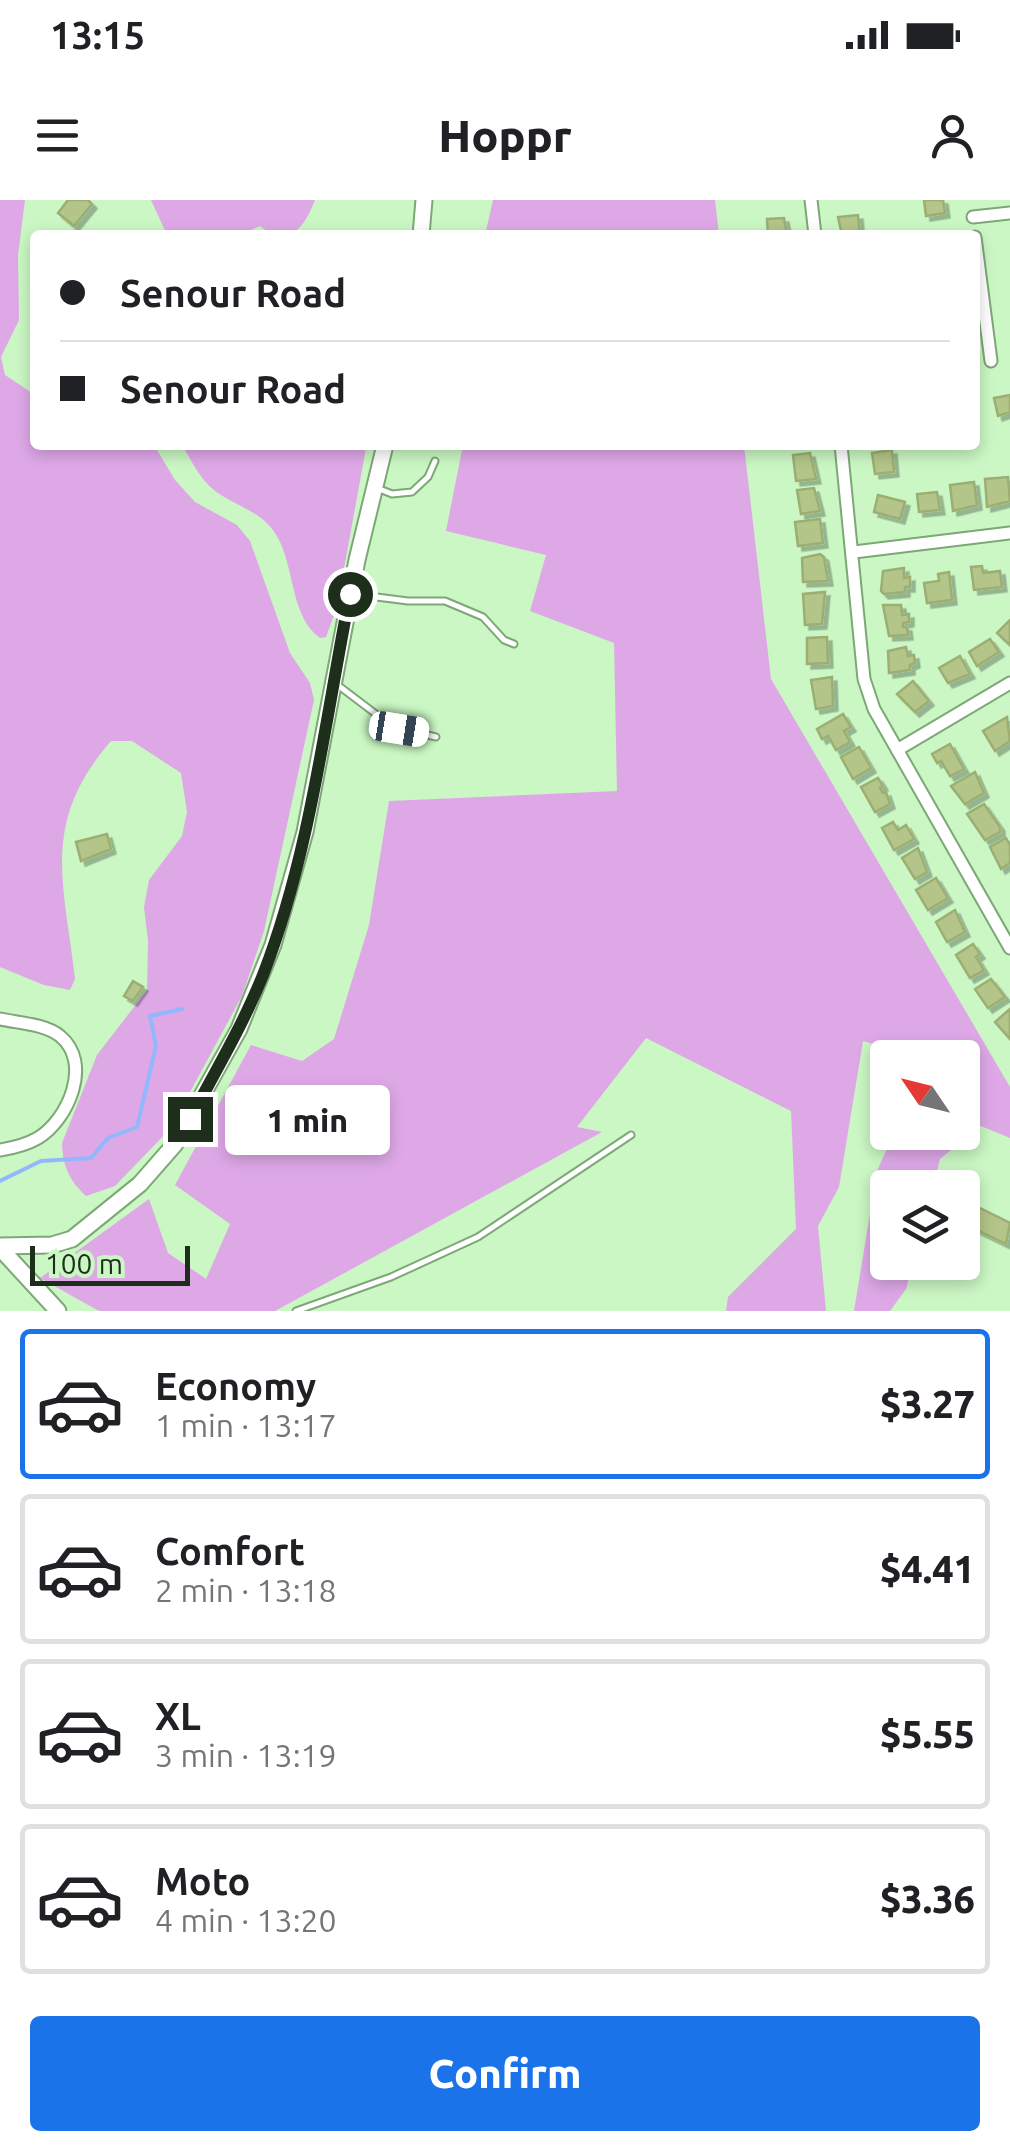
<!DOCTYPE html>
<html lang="en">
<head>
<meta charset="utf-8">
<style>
	body { margin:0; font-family:Ubuntu,sans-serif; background:#f2f2f2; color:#202124; height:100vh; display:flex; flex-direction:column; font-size:38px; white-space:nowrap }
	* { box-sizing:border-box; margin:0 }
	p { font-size:32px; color:#757577 }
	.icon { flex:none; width:55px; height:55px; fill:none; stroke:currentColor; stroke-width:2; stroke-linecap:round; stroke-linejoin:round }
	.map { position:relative; height:1111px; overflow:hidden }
	.panel { display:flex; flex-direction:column; background:#fff; flex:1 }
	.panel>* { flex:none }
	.banner { position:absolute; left:30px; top:30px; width:950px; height:220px; border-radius:10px; box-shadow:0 5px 15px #0003; display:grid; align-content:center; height:220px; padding:0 30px; background:#fff }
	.needle { width:65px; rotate:305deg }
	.fabs { position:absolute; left:870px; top:840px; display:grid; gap:20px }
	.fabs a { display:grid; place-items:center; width:110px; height:110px; border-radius:10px; background:#fff; box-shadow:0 5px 15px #0003; font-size:50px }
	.scale { position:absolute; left:30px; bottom:25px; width:160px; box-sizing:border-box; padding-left:10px; border:5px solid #1d2e1b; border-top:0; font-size:28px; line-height:35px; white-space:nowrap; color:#1d2e1b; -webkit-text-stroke:8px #caf7c3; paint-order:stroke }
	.end { position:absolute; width:45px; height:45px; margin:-22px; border:12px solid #1d2e1b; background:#fff; box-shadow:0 0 0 5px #fff }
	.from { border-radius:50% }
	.bubble { position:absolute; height:70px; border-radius:10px; background:#fff; box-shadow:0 5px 15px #0003; font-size:32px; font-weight:800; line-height:70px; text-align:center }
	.car { position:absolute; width:30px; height:60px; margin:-30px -15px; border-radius:12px; box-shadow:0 0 8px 2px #0007; background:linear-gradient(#fff 24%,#345 0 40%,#fff 0 76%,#345 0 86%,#fff 0) }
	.banner b { display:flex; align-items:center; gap:35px; height:95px; font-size:38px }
	.banner b+b { border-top:2px solid #e0e0e0 }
	.banner i { width:25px; height:25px; background:#202124 }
	ul { padding:18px 0 0; list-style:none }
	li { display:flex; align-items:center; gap:30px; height:150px; margin:0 20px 15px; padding:0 10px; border:5px solid #e0e0e0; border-radius:10px }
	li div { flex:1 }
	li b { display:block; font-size:38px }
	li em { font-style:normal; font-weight:800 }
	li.selected { border-color:#1a73e8 }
	li>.icon { width:90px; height:90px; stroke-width:1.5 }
	.primary-button { display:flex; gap:20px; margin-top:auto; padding:20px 30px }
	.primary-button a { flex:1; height:115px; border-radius:10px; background:#1a73e8; color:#fff; font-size:40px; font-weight:800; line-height:115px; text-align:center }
	.status { display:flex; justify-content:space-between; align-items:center; height:70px; padding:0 50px; background:#fff; direction:ltr }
	.status svg { height:28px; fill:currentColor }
	header { display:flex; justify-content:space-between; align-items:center; height:130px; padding:0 30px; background:#fff; font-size:45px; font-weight:800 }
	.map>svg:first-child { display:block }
</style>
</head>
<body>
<div class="status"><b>13:15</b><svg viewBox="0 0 49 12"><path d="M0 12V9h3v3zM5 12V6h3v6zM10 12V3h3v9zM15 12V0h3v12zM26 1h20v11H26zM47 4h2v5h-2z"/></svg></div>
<header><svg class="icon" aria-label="menu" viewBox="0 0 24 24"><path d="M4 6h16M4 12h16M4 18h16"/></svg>Hoppr<svg class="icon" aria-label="person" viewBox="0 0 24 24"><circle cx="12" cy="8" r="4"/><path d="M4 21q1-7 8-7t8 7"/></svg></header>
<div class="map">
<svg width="1010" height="1111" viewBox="0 0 1010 1111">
	<defs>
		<filter id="shadow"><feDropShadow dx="4.5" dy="4.5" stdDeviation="0" flood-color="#0004"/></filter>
	</defs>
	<rect width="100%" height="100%" fill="#caf7c3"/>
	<path fill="#dea8e7" d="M0 0H25L18 55 19 120 1 157 5 175 35 195V245H154L175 280 195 302 237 325 250 341 290 453 310 483 314 500 264 731 242 796 170 929 115 986 86 996C70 982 62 965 62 943L97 855 147 790 148 741 144 707 149 680 182 636 187 612 181 573 132 541H111C40 623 64 682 75 779L70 790 44 785 0 767Z
		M151 0H315C304 28 289 49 260 26L239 35H167Z
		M493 0H715L719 35H485Z
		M182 245H363L366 248 337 407 326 437 320 438C288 415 296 361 273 330 258 310 233 305 214 290 200 279 191 260 182 245Z
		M463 245H744L771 479 1010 887V938L981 926 940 959 933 987 888 988V1062L913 1063 906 1089 890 1111H854L877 971 894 933 962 932V858L920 857 863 841 839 987 818 1026 826 1111H726L728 1097 796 1029 791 911 646 838 577 927 602 932 275 1111H99L40 1078 149 999 168 1053 206 1079 230 1024 175 985 251 845 302 861 334 839 369 725 389 601 617 591 614 443 530 411 546 355 446 331Z"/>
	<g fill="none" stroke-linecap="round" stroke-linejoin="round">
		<path stroke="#92b8fc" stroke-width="4" d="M0 981 41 961 91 958 108 938 137 927 156 846 150 816 182 809"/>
	</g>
	<path fill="#b3c588" stroke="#9dae73" stroke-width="2.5" filter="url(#shadow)" d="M68 0H88L92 4 74 26 58 13Z
		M924 0H943L945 13 926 16Z
		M858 15 860 35H842L838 17Z
		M784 18 787 35H768L767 19Z
		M1010 195V212L998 216 994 198Z
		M892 250 894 272 875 274 872 253Z
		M810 253 816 279 796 281 793 255Z
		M1008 277 1010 301 987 307 985 279Z
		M974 282 977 305 953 311 950 285Z
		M814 288 820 311 801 314 797 290Z
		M937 292 940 310 919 312 917 294Z
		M878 295 905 302 900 319 874 312Z
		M820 319 823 343 798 346 795 322Z
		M820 354 824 357 828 381 803 382 802 358Z
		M982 366 983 373 1000 371 1002 387 974 390 971 367Z
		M904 368V378L910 377V387H905V392L884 394 881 391 883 371Z
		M949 372 952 400 927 403 924 383 939 381 938 374Z
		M825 392 822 424 805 425 803 394Z
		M883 405H901L902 415 909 414V422L903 423V427H907L908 435 889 436Z
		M1010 420V445L997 433Z
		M827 437 828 463 807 464V438Z
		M990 439 999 452 977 466 969 452Z
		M906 447 908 456 914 455 915 463 910 465V470L889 473 888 451Z
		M960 456 970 474 948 483 939 468Z
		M832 477 833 506 816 509 811 480Z
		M913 481 929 501 915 512 897 494Z
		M843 514 851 527 844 531 850 542 836 550 828 536 822 539 817 529Z
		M1007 517 1010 541 995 551 983 531Z
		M950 544 964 569 950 576 941 561 937 563 932 554Z
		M859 547 871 568 853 579 841 557Z
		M975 572 984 593 965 604 951 586Z
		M878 578 883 586 880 588 883 593 886 592 890 604 875 612 861 587Z
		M984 604 1000 627V632L985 640 967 614Z
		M893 622 898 630 906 625 914 639 894 650 882 628Z
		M107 634 111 649 81 661 76 642Z
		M1006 638 1010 645V663L1001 669 990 647Z
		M918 648 927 672 915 679 902 658Z
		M936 678 948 698 928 710 916 690Z
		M955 710 965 732 947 742 936 722Z
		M973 744 980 754 976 757 984 770 970 778 956 755Z
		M991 779 1005 797 988 808 975 789Z
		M133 781 143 787 133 801 124 796Z
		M1010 809V839L995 822Z
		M980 1008 1010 1023 1006 1044 971 1027Z"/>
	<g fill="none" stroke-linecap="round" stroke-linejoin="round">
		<g stroke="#7da777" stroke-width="9">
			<path id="lane" d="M377 288 392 294 412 292 428 277 435 261
				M353 394 408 401H445L483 417 504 440 514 444
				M335 483 393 527 436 537
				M296 1111 391 1077 478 1037 631 935"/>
		</g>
		<g stroke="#7da777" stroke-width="15">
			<path id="street" d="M811 0 815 35
				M973 17 1010 13
				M975 37 991 161
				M841 245 864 479 874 509 1010 748
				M854 352 1010 333
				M897 550 1010 483
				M0 819C19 823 45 824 60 836 93 863 68 920 38 938 26 945 13 948 0 950"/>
		</g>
		<g stroke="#7da777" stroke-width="19">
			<path id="secondary" d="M421 35 424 0
				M0 1046 52 1045 72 1039 140 984 175 944 239 829 273 745 305 632 357 360 385 245
				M0 1048 58 1111"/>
		</g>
		<use href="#lane" stroke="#fff" stroke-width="5"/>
		<use href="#street" stroke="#fff" stroke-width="11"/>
		<use href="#secondary" stroke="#fff" stroke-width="15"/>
	</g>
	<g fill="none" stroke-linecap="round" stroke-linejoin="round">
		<path stroke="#1d2e1b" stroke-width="12" d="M190 919C215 872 243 825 263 775 310 654 325 521 350 394"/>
	</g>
</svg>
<div class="fabs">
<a><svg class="needle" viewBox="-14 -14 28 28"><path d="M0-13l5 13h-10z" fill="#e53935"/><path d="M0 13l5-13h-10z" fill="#757577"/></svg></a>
<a><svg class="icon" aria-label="layers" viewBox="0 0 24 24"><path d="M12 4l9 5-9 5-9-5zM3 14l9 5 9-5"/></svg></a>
</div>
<div class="scale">100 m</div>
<i class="end from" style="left:350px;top:394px"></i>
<i class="end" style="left:190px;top:919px"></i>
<div class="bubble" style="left:225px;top:885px;width:165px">1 min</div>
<i class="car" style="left:399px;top:529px;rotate:99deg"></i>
<div class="banner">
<b><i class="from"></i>Senour Road</b>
<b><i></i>Senour Road</b>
</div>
</div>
<section class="panel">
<ul>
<li class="selected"><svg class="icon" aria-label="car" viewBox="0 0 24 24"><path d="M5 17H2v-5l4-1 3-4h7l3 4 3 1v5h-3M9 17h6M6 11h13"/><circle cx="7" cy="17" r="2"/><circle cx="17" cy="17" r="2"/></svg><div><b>Economy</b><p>1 min · 13:17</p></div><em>$3.27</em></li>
<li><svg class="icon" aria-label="car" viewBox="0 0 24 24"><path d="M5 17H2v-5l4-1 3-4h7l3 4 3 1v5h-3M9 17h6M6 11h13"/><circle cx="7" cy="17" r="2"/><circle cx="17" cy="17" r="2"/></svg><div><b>Comfort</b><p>2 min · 13:18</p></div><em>$4.41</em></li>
<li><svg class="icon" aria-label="car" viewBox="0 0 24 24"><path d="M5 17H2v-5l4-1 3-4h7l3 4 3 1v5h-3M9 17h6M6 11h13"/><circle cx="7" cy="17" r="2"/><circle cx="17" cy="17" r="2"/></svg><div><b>XL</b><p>3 min · 13:19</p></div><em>$5.55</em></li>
<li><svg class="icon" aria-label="car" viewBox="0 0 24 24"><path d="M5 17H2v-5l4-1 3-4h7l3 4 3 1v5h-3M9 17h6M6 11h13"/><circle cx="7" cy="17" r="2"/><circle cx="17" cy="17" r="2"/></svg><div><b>Moto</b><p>4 min · 13:20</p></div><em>$3.36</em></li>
</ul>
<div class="primary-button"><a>Confirm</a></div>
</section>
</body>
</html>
